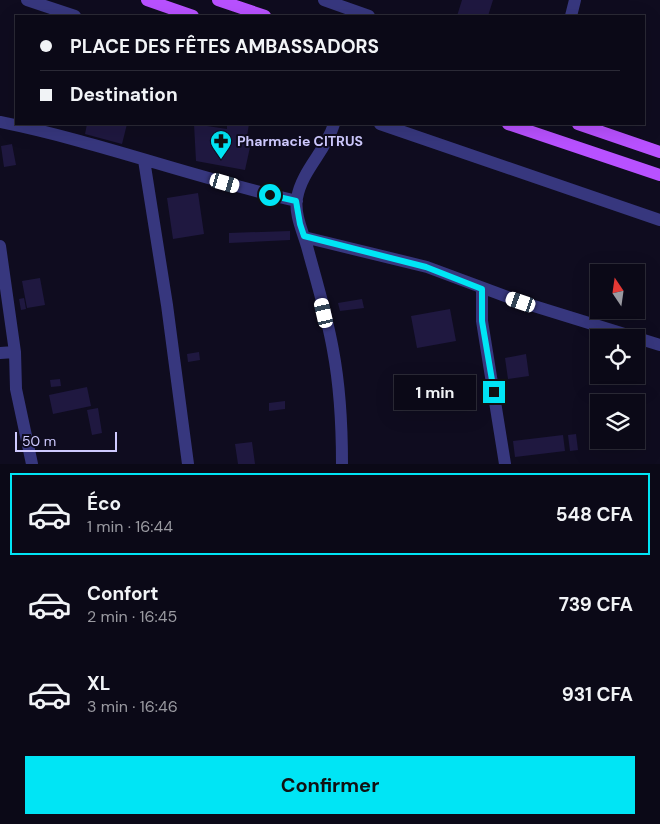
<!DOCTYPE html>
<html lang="fr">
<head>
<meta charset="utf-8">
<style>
	body { margin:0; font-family:"DM Sans",sans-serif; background:#141220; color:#f1f3f6; height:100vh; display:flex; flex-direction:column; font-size:19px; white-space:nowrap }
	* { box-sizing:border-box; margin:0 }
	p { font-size:16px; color:#9a9aa1 }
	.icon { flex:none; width:28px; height:28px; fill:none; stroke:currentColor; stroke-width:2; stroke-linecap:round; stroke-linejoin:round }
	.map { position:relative; height:464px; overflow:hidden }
	.details { display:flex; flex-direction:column; background:#0b0917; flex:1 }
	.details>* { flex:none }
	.banner { position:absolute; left:15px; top:15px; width:630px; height:110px; border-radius:0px; box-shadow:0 5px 20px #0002,0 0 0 1px #2b2a36; display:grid; align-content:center; height:110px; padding:0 25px; background:#0b0917 }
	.needle { width:32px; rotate:347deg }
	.buttons { position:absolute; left:590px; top:264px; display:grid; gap:10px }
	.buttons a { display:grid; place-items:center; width:55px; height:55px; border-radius:0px; background:#0b0917; box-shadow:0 5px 20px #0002,0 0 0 1px #2b2a36; font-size:25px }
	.scale { position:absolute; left:15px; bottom:12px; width:102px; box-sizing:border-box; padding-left:5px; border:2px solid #cfcaff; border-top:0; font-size:14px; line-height:18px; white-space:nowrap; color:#cfcaff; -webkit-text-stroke:4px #0f0c1f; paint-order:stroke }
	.end { position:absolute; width:22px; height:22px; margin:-11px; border:6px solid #00e5f5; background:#111; box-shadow:0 0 0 2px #111 }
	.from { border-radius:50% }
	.bubble { position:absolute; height:35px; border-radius:0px; background:#0b0917; box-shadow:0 5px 20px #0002,0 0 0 1px #2b2a36; font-size:16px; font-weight:700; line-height:35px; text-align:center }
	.car { position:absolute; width:15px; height:30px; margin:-15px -8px; border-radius:6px; box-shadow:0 0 4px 1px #0007; background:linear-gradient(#fff 24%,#345 0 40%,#fff 0 76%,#345 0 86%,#fff 0) }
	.banner b { display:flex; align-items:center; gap:18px; height:48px; font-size:19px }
	.banner b+b { border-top:1px solid #2b2a36 }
	.banner i { width:12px; height:12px; background:#f1f3f6 }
	ul { padding:9px 0 0; list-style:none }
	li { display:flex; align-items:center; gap:15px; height:82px; margin:0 10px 8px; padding:0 15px; border:2px solid transparent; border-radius:0px }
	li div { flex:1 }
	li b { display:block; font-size:19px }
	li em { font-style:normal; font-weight:700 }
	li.on { border-color:#00e5f5 }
	li>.icon { width:45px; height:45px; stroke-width:1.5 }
	.button { display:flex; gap:10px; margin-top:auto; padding:10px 25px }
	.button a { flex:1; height:58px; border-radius:0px; background:#00e5f5; color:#111; font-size:20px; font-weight:700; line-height:58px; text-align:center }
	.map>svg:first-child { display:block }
</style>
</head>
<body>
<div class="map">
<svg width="660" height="464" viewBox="0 0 660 464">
	<rect width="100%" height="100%" fill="#0f0c1f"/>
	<path fill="#1f1840" d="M462 0H493L488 16H457Z
		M87 124H127L122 144 85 134Z
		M194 124 227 129V125L224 124H249L247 136 252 138 245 170 196 161Z
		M12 144 16 165 4 167 1 146Z
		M198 193 204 234 173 239 167 198Z
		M290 231V240L229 243V233Z
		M40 278 45 305 27 308 22 281Z
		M24 298 26 309 21 310 19 299Z
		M362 299 364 308 340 311 338 303Z
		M450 309 456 341 417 348 411 316Z
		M199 352 200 360 188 362 187 354Z
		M526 354 529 376 508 379 505 358Z
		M60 379 61 386 51 387 50 380Z
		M87 387 91 406 53 414 49 395Z
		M285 401V409L269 411V403Z
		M98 408 102 433 92 435 87 410Z
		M576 434 578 450 570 451 568 435Z
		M563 435 565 451 515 457 513 441Z
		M252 442 255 464H238L235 444Z"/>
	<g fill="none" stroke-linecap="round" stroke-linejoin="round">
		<path stroke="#37377e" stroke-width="12" d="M27 0 75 16
			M324 0 369 16
			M571 16 575 0
			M0 122C100 142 197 179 297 201
			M334 124C326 151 302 170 297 198 294 215 304 234 308 250 317 283 327 316 333 350 340 387 342 426 342 464
			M380 124 660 220
			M144 160 167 305 188 464
			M304 237 427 267 521 302 660 345
			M0 246 15 352 16 389 32 464
			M482 289V321L505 464
			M0 353 15 352"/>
		<path stroke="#b851ff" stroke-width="12" d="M147 0 193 16
			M218 0 265 16
			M508 124 660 175
			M578 124 660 152"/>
	</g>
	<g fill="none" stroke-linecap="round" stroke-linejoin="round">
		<path stroke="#00e5f5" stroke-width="6" d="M270 195 296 201 300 224 304 236 426 267 482 289V321L494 392"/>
	</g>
	<defs>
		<g id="pharmacy-pin" transform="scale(1.125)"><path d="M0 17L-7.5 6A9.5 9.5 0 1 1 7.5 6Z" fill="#00e5f5" stroke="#0f0c1f"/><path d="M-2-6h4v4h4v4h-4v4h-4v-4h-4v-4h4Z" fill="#111"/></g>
	</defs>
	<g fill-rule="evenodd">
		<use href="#pharmacy-pin" x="221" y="141"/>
	</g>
	<g text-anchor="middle" stroke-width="4" stroke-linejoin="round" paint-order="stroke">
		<g font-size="14" font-weight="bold" fill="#cfcaff" stroke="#0f0c1f" text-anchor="start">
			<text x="237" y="146">Pharmacie CITRUS</text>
		</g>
	</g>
</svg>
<div class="buttons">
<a><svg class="needle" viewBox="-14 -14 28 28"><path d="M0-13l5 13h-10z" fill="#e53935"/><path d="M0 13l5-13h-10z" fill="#9a9aa1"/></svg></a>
<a><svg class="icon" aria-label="locate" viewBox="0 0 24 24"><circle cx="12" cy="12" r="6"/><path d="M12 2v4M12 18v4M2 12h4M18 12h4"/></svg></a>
<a><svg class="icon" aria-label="layers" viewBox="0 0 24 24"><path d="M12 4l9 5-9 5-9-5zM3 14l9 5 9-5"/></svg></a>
</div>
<div class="scale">50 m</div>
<i class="end from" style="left:270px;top:195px"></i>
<i class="end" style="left:494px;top:392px"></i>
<div class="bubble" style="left:394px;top:375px;width:82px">1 min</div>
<i class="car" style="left:225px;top:183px;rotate:106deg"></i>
<i class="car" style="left:521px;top:302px;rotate:289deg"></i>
<i class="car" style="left:324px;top:313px;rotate:347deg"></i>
<div class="banner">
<b><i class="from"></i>PLACE DES FÊTES AMBASSADORS</b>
<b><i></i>Destination</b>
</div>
</div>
<section class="details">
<ul>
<li class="on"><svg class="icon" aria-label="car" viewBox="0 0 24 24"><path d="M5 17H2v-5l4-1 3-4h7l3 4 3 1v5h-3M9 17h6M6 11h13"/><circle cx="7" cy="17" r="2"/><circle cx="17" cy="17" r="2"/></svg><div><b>Éco</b><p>1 min · 16:44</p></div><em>548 CFA</em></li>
<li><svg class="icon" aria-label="car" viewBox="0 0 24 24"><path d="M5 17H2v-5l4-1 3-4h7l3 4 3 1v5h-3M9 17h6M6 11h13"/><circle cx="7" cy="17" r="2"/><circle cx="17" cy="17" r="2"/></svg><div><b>Confort</b><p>2 min · 16:45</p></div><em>739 CFA</em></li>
<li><svg class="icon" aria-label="car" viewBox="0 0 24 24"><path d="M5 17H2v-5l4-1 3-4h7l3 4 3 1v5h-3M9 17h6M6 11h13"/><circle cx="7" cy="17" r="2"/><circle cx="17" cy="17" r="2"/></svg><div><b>XL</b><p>3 min · 16:46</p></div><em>931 CFA</em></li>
</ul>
<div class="button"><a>Confirmer</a></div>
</section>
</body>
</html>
